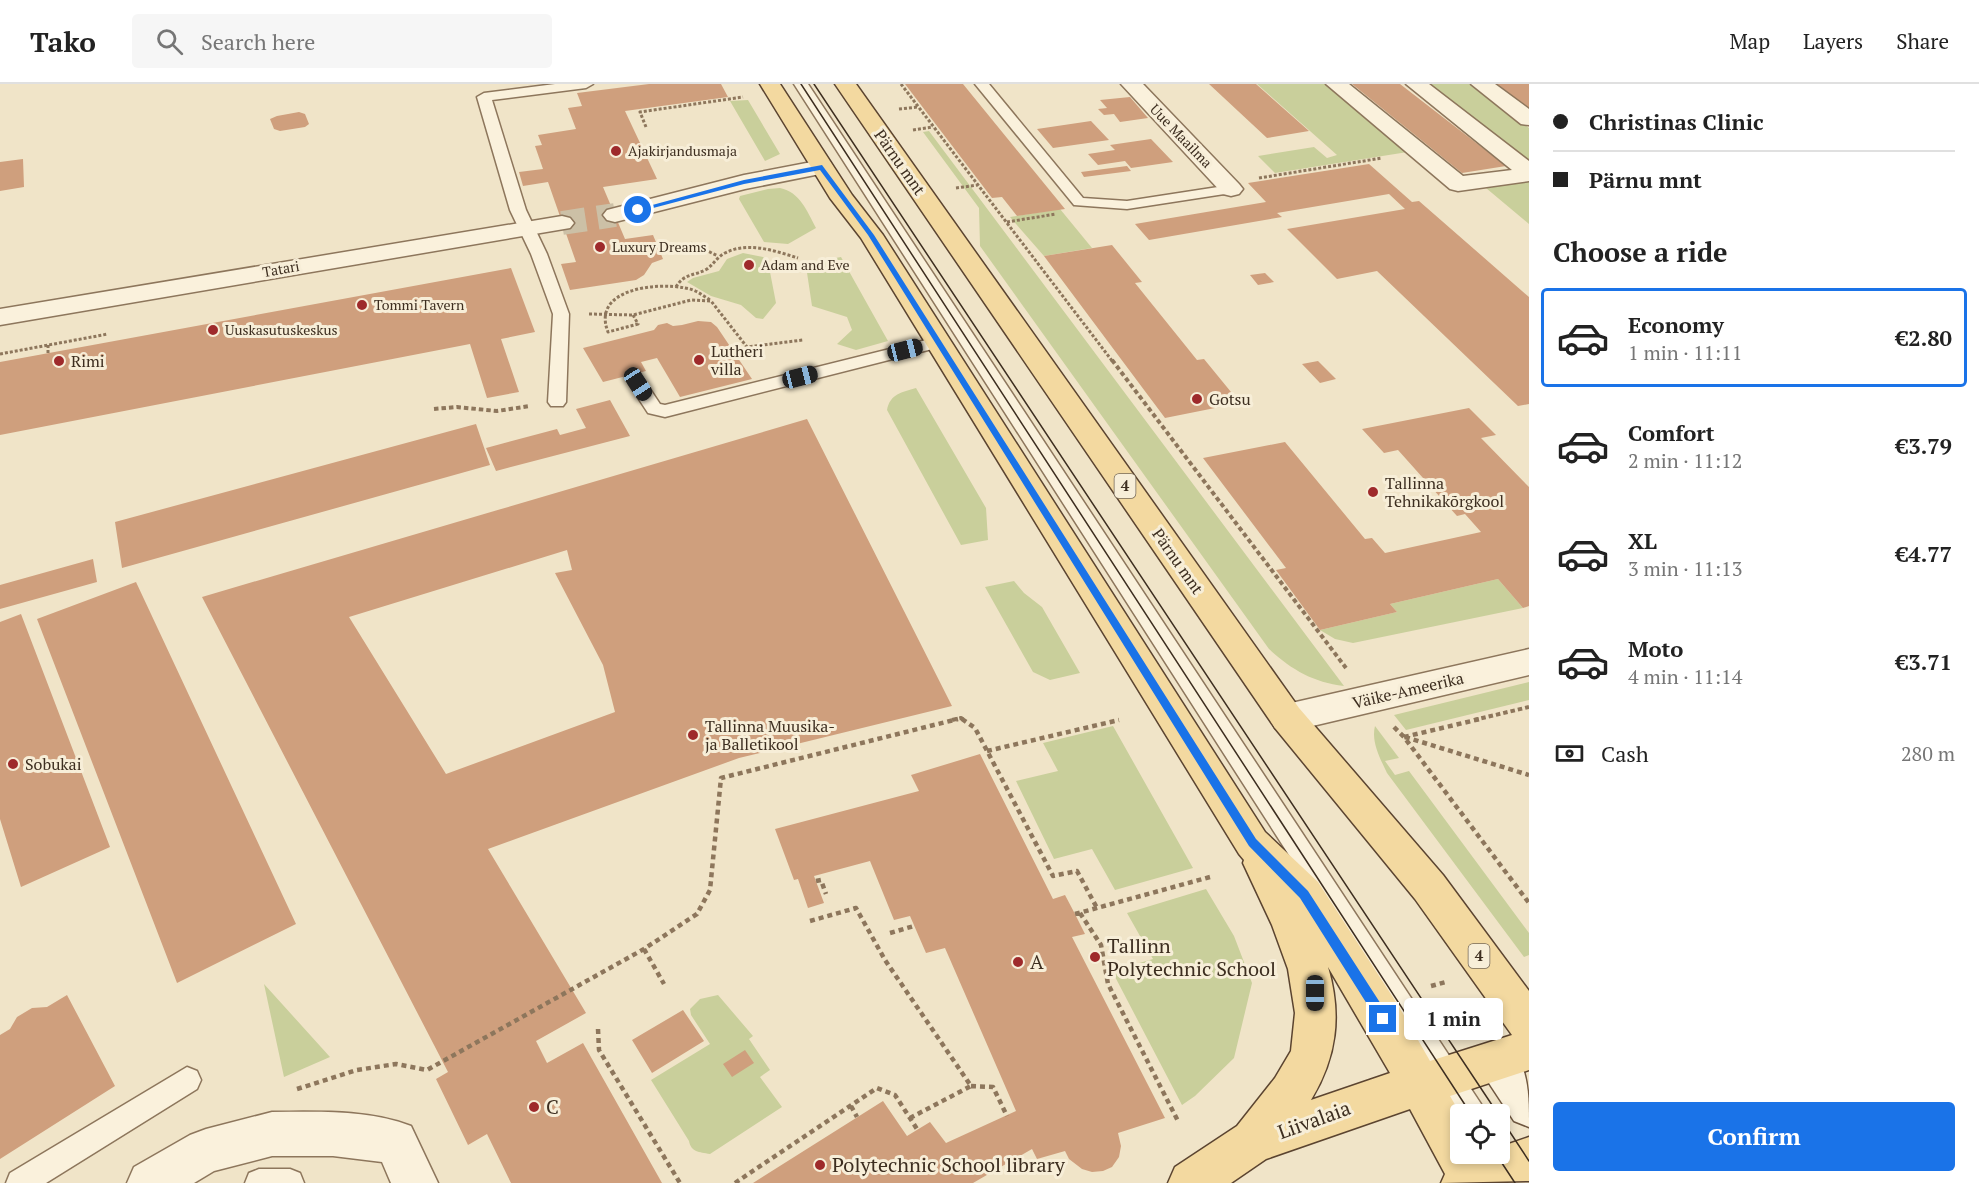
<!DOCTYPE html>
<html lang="en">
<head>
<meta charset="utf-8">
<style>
	body { margin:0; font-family:"PT Serif",serif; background:#f6f6f6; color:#222; height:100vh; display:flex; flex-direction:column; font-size:22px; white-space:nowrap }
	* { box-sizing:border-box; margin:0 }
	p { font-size:20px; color:#767676 }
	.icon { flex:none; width:33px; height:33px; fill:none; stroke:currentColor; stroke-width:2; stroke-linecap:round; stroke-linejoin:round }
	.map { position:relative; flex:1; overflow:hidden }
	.sheet { display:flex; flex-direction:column; background:#fff; width:450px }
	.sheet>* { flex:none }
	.guide { display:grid; align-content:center; height:132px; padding:0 24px; background:#fff }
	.tools { position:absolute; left:1450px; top:1020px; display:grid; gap:12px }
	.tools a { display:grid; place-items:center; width:60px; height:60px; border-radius:6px; background:#fff; box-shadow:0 3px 9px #0003; font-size:30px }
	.end { position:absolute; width:27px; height:27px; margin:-14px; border:8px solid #1a73e8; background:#fff; box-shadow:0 0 0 3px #fff }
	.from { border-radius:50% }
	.bubble { position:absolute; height:42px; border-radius:6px; background:#fff; box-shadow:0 3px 9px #0003; font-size:20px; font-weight:700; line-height:42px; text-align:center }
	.car { position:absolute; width:18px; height:36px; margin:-18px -9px; border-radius:8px; box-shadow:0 0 4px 2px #0007; background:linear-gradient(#222 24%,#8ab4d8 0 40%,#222 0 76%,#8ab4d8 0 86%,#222 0) }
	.guide b { display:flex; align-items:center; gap:21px; height:57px; font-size:22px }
	.guide b+b { border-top:2px solid #e0e0e0 }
	.guide i { width:15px; height:15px; background:#222 }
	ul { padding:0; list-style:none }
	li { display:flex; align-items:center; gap:18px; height:99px; margin:0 12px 9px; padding:0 12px; border:3px solid transparent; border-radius:6px }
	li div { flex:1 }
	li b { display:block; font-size:22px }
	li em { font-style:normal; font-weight:700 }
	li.current { border-color:#1a73e8 }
	li>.icon { width:54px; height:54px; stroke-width:1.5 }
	h2 { padding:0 24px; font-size:27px; line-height:72px }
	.pay { display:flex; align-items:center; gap:15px; height:66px; padding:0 24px; font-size:22px }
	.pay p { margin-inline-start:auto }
	.cta { display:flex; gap:12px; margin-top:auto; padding:12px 24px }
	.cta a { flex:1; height:69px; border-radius:6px; background:#1a73e8; color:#fff; font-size:24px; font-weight:700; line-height:69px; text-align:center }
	header { display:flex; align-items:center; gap:36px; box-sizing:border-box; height:84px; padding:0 30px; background:#fff; border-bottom:2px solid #e0e0e0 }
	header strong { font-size:28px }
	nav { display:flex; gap:33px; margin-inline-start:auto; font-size:21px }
	.search { width:420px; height:54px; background:#f6f6f6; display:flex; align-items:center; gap:15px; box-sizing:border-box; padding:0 21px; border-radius:6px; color:#767676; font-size:22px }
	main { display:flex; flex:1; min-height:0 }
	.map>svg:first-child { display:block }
</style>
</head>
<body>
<header>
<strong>Tako</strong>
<div class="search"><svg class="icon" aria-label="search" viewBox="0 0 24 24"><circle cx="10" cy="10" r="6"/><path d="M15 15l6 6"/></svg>Search here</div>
<nav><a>Map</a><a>Layers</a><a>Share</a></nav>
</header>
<main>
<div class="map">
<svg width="1529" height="1099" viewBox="0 0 1529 1099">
	<rect width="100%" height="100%" fill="#f0e4c8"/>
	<path fill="#c9cf9b" d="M1257 0H1333L1414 67 1275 89 1258 72 1314 63 1327 74 1337 71Z
		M1428 0H1469L1529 44V78Z
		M748 16 780 70 765 77 730 17Z
		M929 47 1344 602C1313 598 1292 586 1269 565L980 162 979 124 923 48Z
		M1529 97V140L1486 104Z
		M780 104C800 108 807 127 816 144L788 160 764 158 739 115 740 112 768 105Z
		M1060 125 1092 164 1044 172 1010 133Z
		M743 169 763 173 772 179 770 188 776 219 763 235 756 234 741 221 711 212 687 198 693 194 719 187 727 175Z
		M841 173 888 257 856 266 837 260 852 246 847 233 812 222 806 182 814 178Z
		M916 304 986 424 988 456 961 461 887 326C890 310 902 308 916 304Z
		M1498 495 1523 524 1353 559 1335 555 1320 546 1397 528 1390 520Z
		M1014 497 1024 509 1042 523 1080 589 1050 596 1033 588 985 503Z
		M1529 598V616L1406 646 1394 631Z
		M1113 642 1193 784 1115 806 1092 765 1054 775 1016 697 1058 687 1043 659Z
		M1375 642 1399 674 1385 677 1395 691 1409 687 1529 849V871L1524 873 1387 689C1380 674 1371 658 1375 642Z
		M1206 805 1234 852 1252 899 1234 974 1195 1012 1182 1021 1112 887 1153 875 1127 829Z
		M264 900 330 973 284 993Z
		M718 911 753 952 749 955 770 986 760 993 782 1023 710 1070C699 1068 691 1068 689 1057L651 996 710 960 691 931 690 925 700 915Z"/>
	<path fill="#cf9f7d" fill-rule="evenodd" d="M649 0H721L728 13 625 27 657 95 603 103 625 155 653 151 663 175 652 179 644 191 636 196 570 206 561 180 576 178 548 98 523 102 519 88 543 85 535 62 542 61 538 51 576 45 568 24 582 22 577 9Z
		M905 0H963L1065 125 1017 132 1002 113 992 114Z
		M1209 0H1256L1309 47 1267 54Z
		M1352 0H1400L1506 82 1462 89Z
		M1490 0H1529V28Z
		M1130 13 1148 34 1120 38 1114 30 1104 31 1098 25 1107 24 1100 16Z
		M299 28 305 30 309 40 305 43 280 47 274 45 270 35 277 32Z
		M1091 37 1109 56 1053 64 1037 45Z
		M1151 55 1173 78 1131 84 1125 77 1098 81 1088 70 1115 66 1110 61Z
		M23 75 24 103 0 107V78Z
		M1369 80 1412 118 1419 117 1529 213V320L1518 322 1377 187 1337 195 1287 145 1405 125 1389 110 1277 129 1282 133 1149 156 1135 140 1266 118 1248 99Z
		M1127 82 1131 87 1084 93 1081 88Z
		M1112 161 1142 198 1135 199 1197 276 1204 275 1240 319 1165 334 1044 172Z
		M511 184 535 248 501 255 519 308 487 314 470 260 0 351V278Z
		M1265 189 1274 198 1258 201 1250 191Z
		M698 237 711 238 717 243 752 295 680 313 657 274 641 278 646 287 603 298 583 264 654 246 658 241 667 239 673 242 682 241Z
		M1318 277 1336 295 1320 299 1302 280Z
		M610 316 630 352 496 387 486 364 557 345 560 351 586 344 576 325Z
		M1469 324 1496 351 1481 354 1529 403V522L1523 524 1498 495 1390 520 1397 528 1320 546 1276 486 1286 484 1203 374 1285 358 1365 455 1372 454 1385 469 1481 448 1465 430 1457 432 1398 366 1384 369 1362 345Z
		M807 335 952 622 739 674 488 765 586 929 536 957 547 979 583 959 662 1099H511L487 1050 468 1061 436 995 448 988 202 513ZM567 466 572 486 555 489 603 581 615 628 446 690 349 533Z
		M476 340 490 381 122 484 115 438Z
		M93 475 97 498 0 525V501Z
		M136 498 296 840 177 899 37 535Z
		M21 530 110 763 21 803 0 735V538Z
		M980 670 1053 815 1065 811 1075 830 1085 850 1072 853 1165 1034 1118 1049 1121 1062 1119 1073 1112 1083 1103 1087 1092 1088 1082 1085 1069 1075 1065 1067 1037 1075 1032 1065 973 1099H753L883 1017 907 1052 930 1038 946 1059 1016 1027 945 864 926 869 910 832 894 836 870 777 814 792 824 819 808 824 798 795 794 796 775 745 919 707 911 691Z
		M67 911 115 1002 0 1075V951L10 945 17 933 32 924 47 923Z
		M683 926 704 957 652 989 632 956Z
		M745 966 754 979 732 993 723 980Z"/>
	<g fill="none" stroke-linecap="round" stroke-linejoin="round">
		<path stroke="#ccc0a6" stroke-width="24" stroke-dasharray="24 12" stroke-linecap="butt" d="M562 139 615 131"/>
		<g stroke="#8d765c" stroke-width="3">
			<path id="service" d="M555 0H593L586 4 492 16 526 126 547 170 569 230 566 318 563 322H551L548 318 553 230 531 170 510 126 477 13 484 9Z
				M794 0H808L1481 1020 1485 1030H1461V1039Z
				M975 0H989L1083 114 1127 117 1231 101 1238 105 1231 109 1127 125 1074 121Z
				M938 253 944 254 946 258 944 262 665 333 648 329 629 300 632 296H644L660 320 665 321Z
				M187 983 197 987 201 996 197 1005 46 1099H6L10 1089Z
				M259 1085H290L300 1089 304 1099H245L249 1089Z"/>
		</g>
		<g stroke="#8d765c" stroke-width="3">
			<path id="minor" d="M1121 0H1143L1239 100 1243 105 1239 110 1231 112 1223 110Z
				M1326 0H1349L1463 92 1512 86 1406 0H1429L1529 77V97L1458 107 1450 105Z
				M1471 0H1495L1529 25V41L1521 40Z
				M822 76 830 78 833 83 830 88 745 105 615 138 607 136 603 131 607 126 744 91Z
				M562 132 570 134 574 139 570 144 0 241V225Z
				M1529 565V591L1287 648 1275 644 1270 634 1275 624 1287 620Z
				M272 1028C317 1028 368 1025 411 1042L438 1099H391L382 1078 333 1072H272L214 1087 194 1099H127L134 1083 190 1051 206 1045Z"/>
		</g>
		<g stroke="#6f573f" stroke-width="3">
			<path id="secondary" d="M1498 956C1529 972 1529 1007 1529 1043L1514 1037 1483 990 1477 976 1483 962Z"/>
		</g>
		<g stroke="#5b4430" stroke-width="3">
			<path id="primary" d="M760 0H780L852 111 883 151 1265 748 1318 798 1398 921 1430 977 1512 951 1415 815 1275 644 835 0H856L1299 624 1443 791 1529 907V986L1450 1012 1461 1031V1070H1500V1063L1529 1053V1097L1441 1099 1445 1090 1410 1025 1266 1075 1231 1099H1168L1175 1083 1237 1042 1275 994 1291 967 1295 929 1288 885 1272 841 1243 779 1244 776 1239 770 861 154 830 114ZM1328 883 1390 989 1311 1016C1337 973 1342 931 1328 883Z"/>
		</g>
		<path stroke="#8d765c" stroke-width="3" stroke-dasharray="3 2" stroke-linecap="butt" d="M901 0 1113 278
			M899 25 918 23
			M646 43 640 28 743 13
			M913 46 933 43
			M1259 94 1382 74
			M956 104 978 101
			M1007 138 1056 130
			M691 159 718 172
			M676 203C684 189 695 192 707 185 714 180 717 173 725 169 748 157 775 167 798 174
			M589 230 633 231 691 216 711 217 747 263 803 256
			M633 231 638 240 608 248C591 205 656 198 685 204 695 205 702 211 710 216
			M48 261V269
			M0 270 108 250"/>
		<path stroke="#8d765c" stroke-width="4" stroke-dasharray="4.5 3" stroke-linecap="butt" d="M1112 276 1346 584
			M434 325 457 323 497 327 530 322
			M952 636 961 634 964 636
			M1474 636 1529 623"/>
		<path stroke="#8d765c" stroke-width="4.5" stroke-dasharray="5 4" stroke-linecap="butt" d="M962 635 975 644 1053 792 1077 787 1097 824
			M1394 643 1404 653 1529 819
			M1404 653 1480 635
			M1405 653 1529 691
			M987 667 1119 636
			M816 797 821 796 826 810
			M1080 829 1101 861 1108 900 1178 1037
			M1075 830 1210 793
			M810 837 856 824 885 876 971 1002 910 1034
			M890 849 914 842
			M644 865 664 900
			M1431 902 1446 898
			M598 945 599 966 680 1099
			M971 1002 993 1003 1007 1032
			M297 1005 357 986 396 980 427 986 644 865 697 830 710 806 721 694 958 635
			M851 1022 857 1033
			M735 1099 877 1004 895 1011 917 1045"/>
		<use href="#service" fill="#faf1dc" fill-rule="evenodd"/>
		<use href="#minor" fill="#faf1dc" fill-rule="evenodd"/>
		<use href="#secondary" fill="#faf1dc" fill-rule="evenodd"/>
		<use href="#primary" fill="#f3d9a0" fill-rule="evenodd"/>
		<path stroke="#3d2e20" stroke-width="1.5" d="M801 0 1471 1030
			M814 0 1498 1030
			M1500 1033 1529 1077
			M1496 1070 1515 1099"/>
	</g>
	<path fill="#1a73e8" d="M822 81 874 151 1256 755 1308 807 1388 931V939H1379L1300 814 1249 762 868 151 820 86 744 100 638 128 634 126 744 96Z"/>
	<g fill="#9e2a2b" stroke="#f7eed8" stroke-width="2">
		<circle cx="616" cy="67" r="6"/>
		<circle cx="600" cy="163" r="6"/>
		<circle cx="749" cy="181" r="6"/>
		<circle cx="362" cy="221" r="6"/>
		<circle cx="213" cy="246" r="6"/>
		<circle cx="699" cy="276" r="6"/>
		<circle cx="59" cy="277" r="6"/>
		<circle cx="1197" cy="315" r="6"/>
		<circle cx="1373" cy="408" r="6"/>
		<circle cx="693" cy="651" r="6"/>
		<circle cx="13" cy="680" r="6"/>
		<circle cx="1095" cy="873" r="6"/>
		<circle cx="1018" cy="878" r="6"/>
		<circle cx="534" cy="1023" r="6"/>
		<circle cx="820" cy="1081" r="6"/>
	</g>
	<g text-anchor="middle" stroke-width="6" stroke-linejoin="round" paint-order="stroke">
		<g font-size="14" fill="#3d2e20" stroke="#f7eed8">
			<text transform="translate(1181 52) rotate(46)" y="5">Uue Maailma</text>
			<text transform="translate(281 185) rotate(-10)" y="5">Tatari</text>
		</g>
		<g font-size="14" fill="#3d2e20" stroke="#f7eed8" text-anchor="start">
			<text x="628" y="72">Ajakirjandusmaja</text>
			<text x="612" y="168">Luxury Dreams</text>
			<text x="761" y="186">Adam and Eve</text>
			<text x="374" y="226">Tommi Tavern</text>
			<text x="225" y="251">Uuskasutuskeskus</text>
		</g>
		<g fill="#f7eed8" stroke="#756857" stroke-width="1.5">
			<rect x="1114.5" y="390" width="21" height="24" rx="4.5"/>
			<rect x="1468.5" y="860" width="21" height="24" rx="4.5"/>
		</g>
		<g font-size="15" font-weight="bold" fill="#3d2e20">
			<text x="1125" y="407">4</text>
			<text x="1479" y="877">4</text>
		</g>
		<g font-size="16" fill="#3d2e20" stroke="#f7eed8">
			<text transform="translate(900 78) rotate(55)" y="6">Pärnu mnt</text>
			<text transform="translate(1178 477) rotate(55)" y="6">Pärnu mnt</text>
			<text transform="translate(1408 606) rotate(-13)" y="6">Väike-Ameerika</text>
		</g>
		<g font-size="16" fill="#3d2e20" stroke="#f7eed8" text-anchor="start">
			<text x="711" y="273">Lutheri<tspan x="711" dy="18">villa</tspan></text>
			<text x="71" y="283">Rimi</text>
			<text x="1209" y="321">Gotsu</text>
			<text x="1385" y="405">Tallinna<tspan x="1385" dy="18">Tehnikakõrgkool</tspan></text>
			<text x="705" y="648">Tallinna Muusika-<tspan x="705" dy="18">ja Balletikool</tspan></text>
			<text x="25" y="686">Sobukai</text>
		</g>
		<g font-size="20" fill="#3d2e20" stroke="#f7eed8" text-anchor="start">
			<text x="1107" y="869">Tallinn<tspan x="1107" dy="23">Polytechnic School</tspan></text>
			<text x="1030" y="885">A</text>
			<text x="546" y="1030">C</text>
			<text x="832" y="1088">Polytechnic School library</text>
		</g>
		<g font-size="20" fill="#3d2e20" stroke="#f7eed8">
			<text transform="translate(1314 1036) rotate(-20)" y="7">Liivalaia</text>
		</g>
	</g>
</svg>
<div class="tools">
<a><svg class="icon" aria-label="locate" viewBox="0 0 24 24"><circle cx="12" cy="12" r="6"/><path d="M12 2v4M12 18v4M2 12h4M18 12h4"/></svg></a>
</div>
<i class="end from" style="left:638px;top:126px"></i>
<i class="end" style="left:1383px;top:935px"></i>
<div class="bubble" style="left:1404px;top:914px;width:99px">1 min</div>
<i class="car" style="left:905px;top:266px;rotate:76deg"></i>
<i class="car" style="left:800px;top:293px;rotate:76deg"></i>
<i class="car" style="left:638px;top:300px;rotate:147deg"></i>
<i class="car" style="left:1315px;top:909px;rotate:180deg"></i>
</div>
<section class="sheet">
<div class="guide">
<b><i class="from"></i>Christinas Clinic</b>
<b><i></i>Pärnu mnt</b>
</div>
<h2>Choose a ride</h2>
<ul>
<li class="current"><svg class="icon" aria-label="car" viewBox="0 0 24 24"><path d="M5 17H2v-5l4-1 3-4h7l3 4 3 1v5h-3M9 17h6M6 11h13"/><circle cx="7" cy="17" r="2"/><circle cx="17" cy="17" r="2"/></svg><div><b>Economy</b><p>1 min · 11:11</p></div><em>€2.80</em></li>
<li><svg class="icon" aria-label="car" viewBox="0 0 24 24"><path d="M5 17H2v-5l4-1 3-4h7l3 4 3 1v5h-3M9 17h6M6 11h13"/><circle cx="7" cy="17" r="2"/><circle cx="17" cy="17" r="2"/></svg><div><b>Comfort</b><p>2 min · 11:12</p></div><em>€3.79</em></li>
<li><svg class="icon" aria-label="car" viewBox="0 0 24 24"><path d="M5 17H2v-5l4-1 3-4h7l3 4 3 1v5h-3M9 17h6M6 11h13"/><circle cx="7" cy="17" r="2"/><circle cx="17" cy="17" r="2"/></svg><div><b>XL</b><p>3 min · 11:13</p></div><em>€4.77</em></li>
<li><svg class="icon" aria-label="car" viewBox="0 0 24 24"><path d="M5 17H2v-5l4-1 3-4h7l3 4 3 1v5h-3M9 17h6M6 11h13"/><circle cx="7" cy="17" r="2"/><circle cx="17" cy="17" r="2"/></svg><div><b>Moto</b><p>4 min · 11:14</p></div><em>€3.71</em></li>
</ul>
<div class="pay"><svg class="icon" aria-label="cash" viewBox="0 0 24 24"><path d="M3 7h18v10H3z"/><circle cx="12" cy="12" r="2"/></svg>Cash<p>280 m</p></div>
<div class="cta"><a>Confirm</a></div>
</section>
</main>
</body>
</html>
